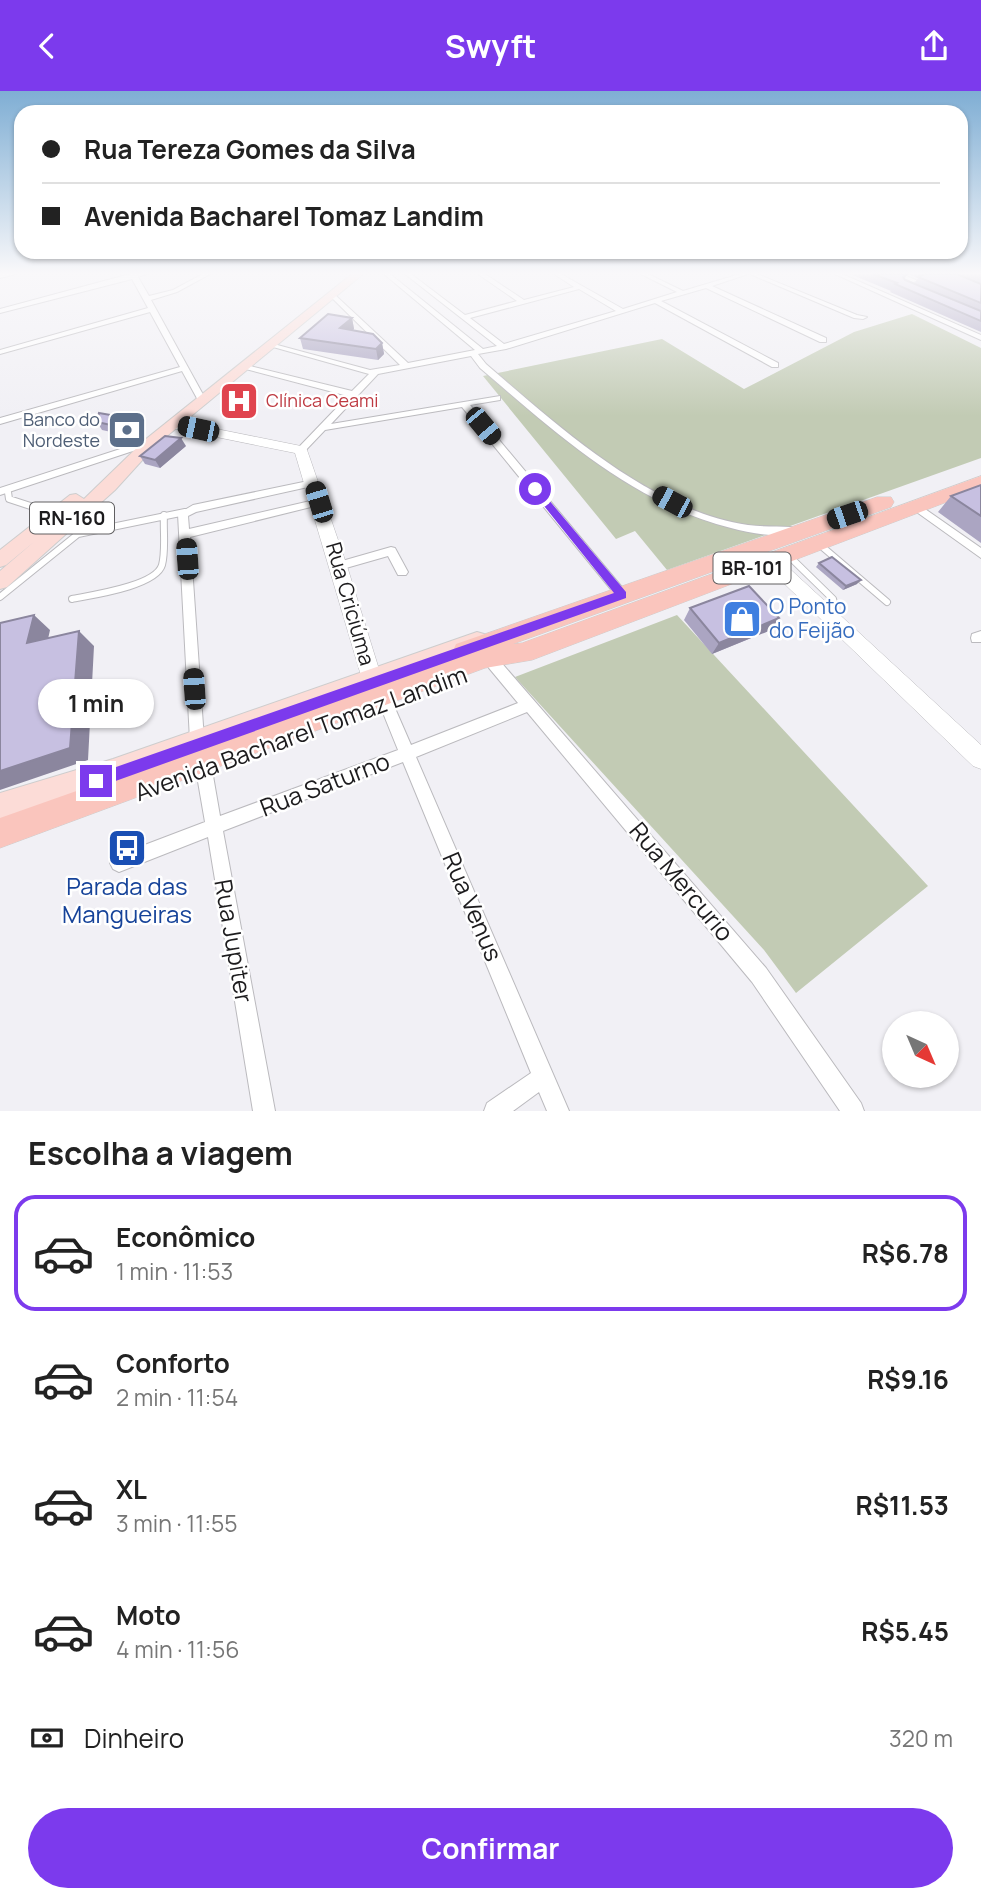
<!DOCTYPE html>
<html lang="pt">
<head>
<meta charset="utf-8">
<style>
	body { margin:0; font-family:Manrope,sans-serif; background:#f6f6f6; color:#222; height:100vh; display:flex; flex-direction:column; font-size:26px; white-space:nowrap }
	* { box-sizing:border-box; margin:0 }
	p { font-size:23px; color:#767676 }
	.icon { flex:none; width:38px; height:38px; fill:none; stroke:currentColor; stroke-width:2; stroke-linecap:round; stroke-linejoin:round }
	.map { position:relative; height:1020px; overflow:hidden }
	.panel { display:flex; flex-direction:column; background:#fff; flex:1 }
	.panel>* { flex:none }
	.banner { position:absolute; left:14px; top:14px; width:954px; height:154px; border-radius:21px; box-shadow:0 2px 5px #0004; display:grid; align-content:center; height:154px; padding:0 28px; background:#fff }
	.needle { width:46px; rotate:136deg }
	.fabs { position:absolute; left:882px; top:920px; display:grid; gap:14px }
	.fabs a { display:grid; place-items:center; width:77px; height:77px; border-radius:50%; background:#fff; box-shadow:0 2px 5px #0004; font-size:35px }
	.end { position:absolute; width:32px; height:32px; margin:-16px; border:9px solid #7c3aed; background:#fff; box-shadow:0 0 0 4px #fff }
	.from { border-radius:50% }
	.bubble { position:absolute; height:49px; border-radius:24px; background:#fff; box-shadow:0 2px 5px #0004; font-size:23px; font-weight:700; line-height:49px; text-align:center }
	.car { position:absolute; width:21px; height:42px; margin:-21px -10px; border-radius:9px; box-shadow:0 0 5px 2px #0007; background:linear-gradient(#222 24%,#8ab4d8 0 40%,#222 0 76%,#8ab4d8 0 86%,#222 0) }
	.banner b { display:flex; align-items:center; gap:24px; height:66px; font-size:26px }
	.banner b+b { border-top:2px solid #e0e0e0 }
	.banner i { width:18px; height:18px; background:#222 }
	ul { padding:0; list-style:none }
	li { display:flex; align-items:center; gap:21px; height:116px; margin:0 14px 10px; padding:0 14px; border:4px solid transparent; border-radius:21px }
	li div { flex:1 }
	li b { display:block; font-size:26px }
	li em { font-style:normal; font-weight:700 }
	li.current { border-color:#7c3aed }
	li>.icon { width:63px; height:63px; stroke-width:1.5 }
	h2 { padding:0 28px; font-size:32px; line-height:84px }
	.pay { display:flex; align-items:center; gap:18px; height:77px; padding:0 28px; font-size:26px }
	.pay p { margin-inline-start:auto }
	.primary-button { display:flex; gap:14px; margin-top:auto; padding:14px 28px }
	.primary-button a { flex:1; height:80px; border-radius:42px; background:#7c3aed; color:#fff; font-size:28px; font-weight:700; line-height:80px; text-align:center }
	header { display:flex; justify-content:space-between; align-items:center; height:91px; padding:0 28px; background:#7c3aed; color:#fff; font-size:32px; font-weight:700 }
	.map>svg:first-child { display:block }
</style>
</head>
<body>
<header><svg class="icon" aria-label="back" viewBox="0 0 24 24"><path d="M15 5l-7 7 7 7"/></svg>Swyft<svg class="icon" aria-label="share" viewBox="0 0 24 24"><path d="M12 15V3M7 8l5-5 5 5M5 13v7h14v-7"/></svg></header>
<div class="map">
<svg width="981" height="1020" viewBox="0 0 981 1020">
	<rect width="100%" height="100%" fill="#f1f0f5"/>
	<path fill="#c2cbb4" d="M912 223 981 257V367L667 479 635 440 616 448 483 285 662 248 744 298 854 241Z
		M677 524 928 795 796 902 764 859 515 586Z"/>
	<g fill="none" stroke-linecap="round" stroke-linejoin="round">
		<g stroke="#bbbabe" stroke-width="5">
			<path id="lane-far1" d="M7 398 8 403"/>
		</g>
		<g stroke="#bbbabe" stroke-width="8">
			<path id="lane" d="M8 401 9 408 55 423
				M819 453 887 511
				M789 465 833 508 835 515 830 524
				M0 506 78 443 185 421
				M72 508C92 504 156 495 162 474 166 459 163 439 164 424"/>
		</g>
		<g stroke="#bbbabe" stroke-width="2">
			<path id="street" d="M0 183H16L0 187Z
				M130 183H146L138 186 149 205 173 199 203 183H210L177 201 151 209 206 309 205 311H199L182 280 0 333V327L180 276 150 221 0 263V259L148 217 132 188 0 222V218Z
				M384 183H390L483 258 497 255 405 183H411L465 224 517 210 478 183H485L524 209 574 196 554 183H561L623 218 677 201 641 183H648L683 200 740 183H748L712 195 826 247V251H820L706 197 661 210 778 272V276H772L655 212 506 258 478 263 486 273C558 335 651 420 748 434 762 436 777 435 791 436L796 440 795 443C775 447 750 442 731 437 632 412 556 342 480 277L471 265 378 283 331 333 500 305V309L470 314 626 501 628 504 626 507H618L462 316 325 339 304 361H298V357L348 305 242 277V273L352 300 369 283 266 254 270 252 370 279 400 274 330 205V203H334L408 272 475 259ZM579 198 616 220 504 253 470 227Z
				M750 183H757L857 224 867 226 863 228 854 227Z
				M835 183H842L981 244V249Z
				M895 183H902L918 190 913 191Z
				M151 348 154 349V353L0 404V397Z
				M313 389 317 390V394L196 421 188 425 189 438 319 408 324 411 319 414 190 446 204 649 202 654 197 656 192 654 190 649 178 423 193 414Z
				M915 411 981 457V467L911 417 910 415Z
				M391 456 395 457 408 481 406 484H398L388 465 339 479 333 475 335 472Z
				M981 540V551H972L971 547 972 543Z
				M494 567 499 569 766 877 861 1012 864 1020H840L752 891 527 621 416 666 569 1020H547L539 1001 513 1020H484L487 1012 531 982 403 671 223 740 275 1020H253L208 746 119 781 113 778 110 772 113 766 205 731 196 679 199 674 204 672 209 674 212 679 220 725 398 659 379 612 381 608 386 606 391 608 411 654 518 612 489 577 487 573 489 569Z"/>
		</g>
		<g stroke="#bbbabe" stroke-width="1">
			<path id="secondary" d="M172 329 306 356 347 475 382 588 379 594 372 596 365 594 362 588 295 362 167 336 166 333Z
				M771 464 777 466 981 654V678L973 675 765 474 763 470Z"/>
		</g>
		<g stroke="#cdcdcd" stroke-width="2">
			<path id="primary" d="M352 183H363L156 354 115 399 7 496 0 498V480L35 450 6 474 0 476V459L70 404 76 403 84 408 146 348Z
				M477 541 484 543 487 549 484 555 113 692 0 728V702L113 668Z"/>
		</g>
		<g stroke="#cdcdcd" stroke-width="1">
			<path id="highway" d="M981 385V398L532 569 485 577 0 757V727L456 566 453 560 456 553 877 406H891L894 411 891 416 513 553 522 552Z"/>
		</g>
		<use href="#lane-far1" stroke="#fff" stroke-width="4.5"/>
		<use href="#lane" stroke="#fff" stroke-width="6"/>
		<use href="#street" fill="#fff" fill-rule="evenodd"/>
		<use href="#secondary" fill="#fff" fill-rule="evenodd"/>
		<use href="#primary" fill="#fcdcd7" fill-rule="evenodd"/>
		<use href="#highway" fill="#fac5bd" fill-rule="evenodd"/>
	</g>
	<path fill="#aba5c2" d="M850 183H908L904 188 914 193 918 187 908 183H981V241L890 201 891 200Z
		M352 227 354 238 353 239 382 252 384 263 378 269 303 258 300 247Z
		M97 331 144 337 134 346 102 339Z
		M186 355 160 377 145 373 140 365Z
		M981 394V452L938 421 951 405Z
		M819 472 857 493 843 499 816 476Z
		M690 517 779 527 771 539 712 563 684 529Z"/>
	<path fill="#8b869e" d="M352 227 354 238 343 248 340 237Z
		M382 252 384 263 378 269 376 258Z
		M140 329 144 337 134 346 129 338Z
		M181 347 186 355 160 377 155 369Z
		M861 489 857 493 843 499 846 495Z
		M34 524 50 539 44 566 27 552Z
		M779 527 771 539 712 563 719 552Z
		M79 540 94 555 88 669 0 699V680Z"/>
	<path fill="#c7c0e1" stroke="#8b869e" stroke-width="2" d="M873 183H907L903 186 905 189 981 220V230L895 193 897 192Z
		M924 183H957L981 193V212L918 186 925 183Z
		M328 223 352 227 340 237 373 243 382 252 376 258 300 247Z
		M99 322 140 329 129 338 97 331Z
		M165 345 181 347 155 369 140 365Z
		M981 394V425L951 405Z
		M832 466 861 489 846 495 819 472Z
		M749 495 779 527 719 552 690 517Z
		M34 524 27 552 79 540 70 657 0 680V532Z"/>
	<linearGradient id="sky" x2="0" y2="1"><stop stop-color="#7faed4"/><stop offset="0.56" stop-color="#f9f8fa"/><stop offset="1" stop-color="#f9f8fa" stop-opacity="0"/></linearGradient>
	<rect width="981" height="325" fill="url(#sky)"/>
	<path fill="#7c3aed" d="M532 396H538L626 501V507L96 697 91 695 89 690 91 685 96 683 614 502 532 400Z"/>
	<defs>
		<g id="hospital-square" transform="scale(2.0125)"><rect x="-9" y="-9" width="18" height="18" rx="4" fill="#e0444e" stroke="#fff"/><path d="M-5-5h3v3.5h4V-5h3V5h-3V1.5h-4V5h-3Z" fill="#fff"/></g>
		<g id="bank-square" transform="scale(2.0125)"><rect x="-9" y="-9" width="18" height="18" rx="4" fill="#5c6f8a" stroke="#fff"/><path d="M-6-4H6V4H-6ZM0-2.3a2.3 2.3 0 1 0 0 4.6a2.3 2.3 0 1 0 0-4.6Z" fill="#fff"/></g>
		<g id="shop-square" transform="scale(2.0125)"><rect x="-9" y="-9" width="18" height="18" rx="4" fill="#3f7fe0" stroke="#fff"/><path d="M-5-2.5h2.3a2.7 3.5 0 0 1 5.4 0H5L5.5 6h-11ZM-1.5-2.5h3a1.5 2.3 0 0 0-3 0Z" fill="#fff"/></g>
		<g id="bus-square" transform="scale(2.0125)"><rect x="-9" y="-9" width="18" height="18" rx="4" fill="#1a4fb4" stroke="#fff"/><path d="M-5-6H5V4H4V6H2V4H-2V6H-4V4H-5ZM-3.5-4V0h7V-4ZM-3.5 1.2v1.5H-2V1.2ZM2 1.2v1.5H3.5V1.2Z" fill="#fff"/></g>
	</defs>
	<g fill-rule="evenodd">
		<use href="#hospital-square" x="239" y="310"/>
		<use href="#bank-square" x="127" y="339"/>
		<use href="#shop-square" x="742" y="528"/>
		<use href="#bus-square" x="127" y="757"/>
	</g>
	<g text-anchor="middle" stroke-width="5" stroke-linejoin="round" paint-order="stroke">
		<g font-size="18" fill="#be3a42" stroke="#fff" text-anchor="start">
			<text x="266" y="316">Clínica Ceami</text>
		</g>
		<g font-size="18" fill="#4e5e75" stroke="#fff" text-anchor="end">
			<text x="100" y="335">Banco do<tspan x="100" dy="21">Nordeste</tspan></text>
		</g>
		<g fill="#fff" stroke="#605f61" stroke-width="2">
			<rect x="30" y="411.5" width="84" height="31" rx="5"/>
			<rect x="713.5" y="461.5" width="77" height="31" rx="5"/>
		</g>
		<g font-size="19" font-weight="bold" fill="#1c1b1d">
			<text x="72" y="434">RN-160</text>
			<text x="752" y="484">BR-101</text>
		</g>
		<g font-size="21" fill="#1c1b1d" stroke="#fff">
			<text transform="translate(350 513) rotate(74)" y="7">Rua Criciúma</text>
		</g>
		<g font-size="21" fill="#366cbe" stroke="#fff" text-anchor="start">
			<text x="769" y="523">O Ponto<tspan x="769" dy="24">do Feijão</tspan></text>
		</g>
		<g font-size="24" fill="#1c1b1d" stroke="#fff">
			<text transform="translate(301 643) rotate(-20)" y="8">Avenida Bacharel Tomaz Landim</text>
			<text transform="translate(325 694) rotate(-21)" y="8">Rua Saturno</text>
			<text transform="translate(681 791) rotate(50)" y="8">Rua Mercurio</text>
			<text transform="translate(472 816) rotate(67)" y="8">Rua Venus</text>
			<text transform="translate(233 850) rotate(80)" y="8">Rua Jupiter</text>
		</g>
		<g font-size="24" fill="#164399" stroke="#fff">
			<text x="127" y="804">Parada das<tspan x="127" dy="28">Mangueiras</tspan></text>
		</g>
	</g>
</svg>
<div class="fabs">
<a><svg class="needle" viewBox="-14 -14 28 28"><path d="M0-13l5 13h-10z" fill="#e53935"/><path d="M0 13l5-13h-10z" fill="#767676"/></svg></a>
</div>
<i class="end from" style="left:535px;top:398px"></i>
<i class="end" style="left:96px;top:690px"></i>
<div class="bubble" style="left:38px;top:588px;width:116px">1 min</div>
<i class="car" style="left:483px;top:335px;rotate:140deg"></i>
<i class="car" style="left:198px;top:338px;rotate:282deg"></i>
<i class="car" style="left:319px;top:411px;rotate:343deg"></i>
<i class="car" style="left:672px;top:411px;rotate:298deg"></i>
<i class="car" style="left:847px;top:424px;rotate:251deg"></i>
<i class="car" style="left:187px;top:468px;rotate:356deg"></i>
<i class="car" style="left:194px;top:598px;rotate:356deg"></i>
<div class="banner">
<b><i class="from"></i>Rua Tereza Gomes da Silva</b>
<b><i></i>Avenida Bacharel Tomaz Landim</b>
</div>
</div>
<section class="panel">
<h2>Escolha a viagem</h2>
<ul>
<li class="current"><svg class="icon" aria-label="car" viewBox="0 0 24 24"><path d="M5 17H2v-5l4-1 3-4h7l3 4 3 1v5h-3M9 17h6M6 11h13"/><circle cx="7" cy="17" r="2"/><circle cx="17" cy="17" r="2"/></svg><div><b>Econômico</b><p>1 min · 11:53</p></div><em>R$6.78</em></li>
<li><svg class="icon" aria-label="car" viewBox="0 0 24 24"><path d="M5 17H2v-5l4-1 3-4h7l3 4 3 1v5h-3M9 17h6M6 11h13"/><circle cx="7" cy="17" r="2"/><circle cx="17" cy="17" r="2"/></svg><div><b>Conforto</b><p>2 min · 11:54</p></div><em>R$9.16</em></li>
<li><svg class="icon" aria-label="car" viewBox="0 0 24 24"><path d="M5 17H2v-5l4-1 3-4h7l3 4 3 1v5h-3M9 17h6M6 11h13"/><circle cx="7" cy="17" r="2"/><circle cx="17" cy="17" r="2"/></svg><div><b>XL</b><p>3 min · 11:55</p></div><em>R$11.53</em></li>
<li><svg class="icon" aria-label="car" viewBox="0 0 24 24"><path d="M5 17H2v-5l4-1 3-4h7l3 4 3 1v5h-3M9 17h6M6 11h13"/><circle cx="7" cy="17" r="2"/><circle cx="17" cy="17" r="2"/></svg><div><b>Moto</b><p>4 min · 11:56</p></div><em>R$5.45</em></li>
</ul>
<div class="pay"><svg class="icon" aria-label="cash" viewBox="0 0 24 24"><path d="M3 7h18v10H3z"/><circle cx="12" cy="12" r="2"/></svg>Dinheiro<p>320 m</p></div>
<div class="primary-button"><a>Confirmar</a></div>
</section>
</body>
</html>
